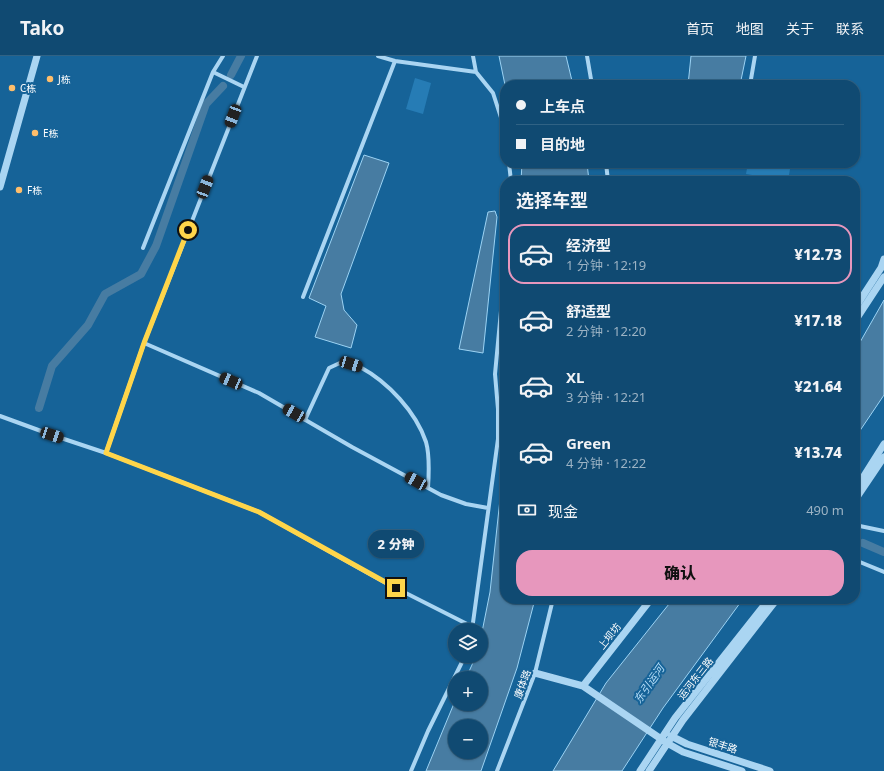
<!DOCTYPE html>
<html lang="zh">
<head>
<meta charset="utf-8">
<style>
	body { margin:0; font-family:"Noto Sans","Noto Sans SC",sans-serif; background:#1e547a; color:#f1f3f6; height:100vh; display:flex; flex-direction:column; font-size:15px; white-space:nowrap }
	* { box-sizing:border-box; margin:0 }
	p { font-size:13px; color:#9cb3c4 }
	.icon { flex:none; width:22px; height:22px; fill:none; stroke:currentColor; stroke-width:2; stroke-linecap:round; stroke-linejoin:round }
	.map { position:relative; flex:1; overflow:hidden }
	.side { position:absolute; left:500px; top:120px; width:360px; height:428px; display:flex; flex-direction:column; background:#104a72; border-radius:16px; box-shadow:0 1px 3px #0004,0 0 0 1px #306284 }
	.side>* { flex:none }
	.hud { position:absolute; left:500px; top:24px; width:360px; height:88px; border-radius:16px; box-shadow:0 1px 3px #0004,0 0 0 1px #306284; display:grid; align-content:center; height:88px; padding:0 16px; background:#104a72 }
	.tools { position:absolute; left:448px; top:567px; display:grid; gap:8px }
	.tools a { display:grid; place-items:center; width:40px; height:40px; border-radius:50%; background:#104a72; box-shadow:0 1px 3px #0004,0 0 0 1px #306284; font-size:20px }
	.end { position:absolute; width:18px; height:18px; margin:-9px; border:5px solid #ffd54a; background:#111; box-shadow:0 0 0 2px #111 }
	.from { border-radius:50% }
	.bubble { position:absolute; height:28px; border-radius:14px; background:#104a72; box-shadow:0 1px 3px #0004,0 0 0 1px #306284; font-size:13px; font-weight:800; line-height:28px; text-align:center }
	.car { position:absolute; width:12px; height:24px; margin:-12px -6px; border-radius:5px; box-shadow:0 0 3px 1px #0007; background:linear-gradient(#222 24%,#8ab4d8 0 40%,#222 0 76%,#8ab4d8 0 86%,#222 0) }
	.hud b { display:flex; align-items:center; gap:14px; height:38px; font-size:15px }
	.hud b+b { border-top:1px solid #306284 }
	.hud i { width:10px; height:10px; background:#f1f3f6 }
	ul { padding:0; list-style:none }
	li { display:flex; align-items:center; gap:12px; height:60px; margin:0 8px 6px; padding:0 8px; border:2px solid transparent; border-radius:16px }
	li div { flex:1 }
	li b { display:block; font-size:15px }
	li em { font-style:normal; font-weight:800 }
	li.current { border-color:#e797bd }
	li>.icon { width:36px; height:36px; stroke-width:1.5 }
	h2 { padding:0 16px; font-size:18px; line-height:48px }
	.pay { display:flex; align-items:center; gap:10px; height:44px; padding:0 16px; font-size:15px }
	.pay p { margin-inline-start:auto }
	.action { display:flex; gap:8px; margin-top:auto; padding:8px 16px }
	.action a { flex:1; height:46px; border-radius:16px; background:#e797bd; color:#111; font-size:16px; font-weight:800; line-height:46px; text-align:center }
	header { display:flex; align-items:center; gap:24px; box-sizing:border-box; height:56px; padding:0 20px; background:#104a72; border-bottom:1px solid #306284 }
	header strong { font-size:19px }
	nav { display:flex; gap:22px; margin-inline-start:auto; font-size:14px }
	.map>svg:first-child { display:block }
</style>
</head>
<body>
<header>
<strong>Tako</strong>
<nav><a>首页</a><a>地图</a><a>关于</a><a>联系</a></nav>
</header>
<div class="map">
<svg width="884" height="715" viewBox="0 0 884 715">
	<rect width="100%" height="100%" fill="#166398"/>
	<path fill="#267cb5" d="M415 22 431 27 423 58 406 53Z
		M748 107H791L788 125 746 118Z"/>
	<path fill="#477ca2" stroke="#9cd3f4" fill-rule="evenodd" d="M499 0H566L573 29H505Z
		M691 0H746L740 29H688Z
		M364 99 389 107 341 238 344 254 357 269 351 292 315 281 326 250 309 242Z
		M522 107H587L589 125H521Z
		M495 155 497 161 483 297 459 293 488 156Z
		M884 244V339L855 382V295Z
		M505 397V543H535L517 612 481 715H426L455 645V648H481V622H466L476 600H481V581L490 536ZM455 670H481V696H455Z
		M673 543H743L663 652 622 715H553L606 627Z"/>
	<g fill="none" stroke-linecap="round" stroke-linejoin="round">
		<path stroke="#477ca2" stroke-width="8" d="M231 19 241 0
			M39 352 52 310 88 269 105 238 141 218 156 190 206 48 223 30
			M863 487 884 496"/>
		<path stroke="#aad5f2" stroke-width="4" d="M378 0 395 5 476 16
			M473 0 476 16 493 37 505 74
			M587 0 592 29
			M213 16 244 31
			M750 29 755 0
			M509 107 511 125
			M606 107 608 125
			M143 192 213 16 223 0
			M303 241 395 5
			M144 287 259 337 352 391 441 439 466 448 488 452
			M0 360 52 379 106 397 259 456 384 526 473 571
			M305 364 329 312 342 306C348 307 355 308 360 311 388 326 416 356 426 386 430 400 429 417 428 432
			M106 397 144 287 257 0
			M855 469 884 475
			M855 504 884 516
			M472 574 498 383V353L495 318 505 213
			M411 715 428 675 465 600
			M497 715 535 617 553 543"/>
		<path stroke="#aad5f2" stroke-width="7" d="M0 131 37 0
			M855 252 881 212 884 203
			M855 265 884 221
			M855 434 884 388
			M855 444 884 401
			M535 617 583 630 667 687 683 696 742 715
			M583 630 651 543
			M671 680 687 688 770 715
			M640 715 675 662 769 543
			M649 715 683 664 777 543"/>
	</g>
	<g fill="none" stroke-linecap="round" stroke-linejoin="round">
		<path stroke="#ffd54a" stroke-width="5" d="M188 174 144 287 106 397 259 456 396 532"/>
	</g>
	<g fill="#ffbe6b" stroke="#166398" stroke-width="1.5">
		<circle cx="50" cy="23" r="4"/>
		<circle cx="12" cy="32" r="4"/>
		<circle cx="35" cy="77" r="4"/>
		<circle cx="19" cy="134" r="4"/>
	</g>
	<g text-anchor="middle" stroke-width="4" stroke-linejoin="round" paint-order="stroke">
		<g font-size="10" fill="#fff" stroke="#166398" text-anchor="start">
			<text x="58" y="27">J栋</text>
			<text x="20" y="36">C栋</text>
			<text x="43" y="81">E栋</text>
			<text x="27" y="138">F栋</text>
		</g>
		<g font-size="10" fill="#fff" stroke="#166398">
			<text transform="translate(609 580) rotate(-52)" y="4">上坝坊</text>
			<text transform="translate(695 622) rotate(-52)" y="4">运河东三路</text>
			<text transform="translate(522 628) rotate(-70)" y="4">康体路</text>
			<text transform="translate(723 689) rotate(18)" y="4">银丰路</text>
		</g>
		<g font-size="11" font-style="italic" fill="#b6def8" stroke="#166398">
			<text transform="translate(649 628) rotate(-55)" y="4">东引运河</text>
		</g>
	</g>
</svg>
<div class="tools">
<a><svg class="icon" aria-label="layers" viewBox="0 0 24 24"><path d="M12 4l9 5-9 5-9-5zM3 14l9 5 9-5"/></svg></a>
<a>+</a>
<a>−</a>
</div>
<i class="end from" style="left:188px;top:174px"></i>
<i class="end" style="left:396px;top:532px"></i>
<div class="bubble" style="left:368px;top:474px;width:56px">2 分钟</div>
<i class="car" style="left:233px;top:60px;rotate:201deg"></i>
<i class="car" style="left:205px;top:131px;rotate:21deg"></i>
<i class="car" style="left:351px;top:308px;rotate:107deg"></i>
<i class="car" style="left:231px;top:325px;rotate:293deg"></i>
<i class="car" style="left:294px;top:357px;rotate:300deg"></i>
<i class="car" style="left:52px;top:379px;rotate:108deg"></i>
<i class="car" style="left:416px;top:425px;rotate:299deg"></i>
<div class="hud">
<b><i class="from"></i>上车点</b>
<b><i></i>目的地</b>
</div>
<section class="side">
<h2>选择车型</h2>
<ul>
<li class="current"><svg class="icon" aria-label="car" viewBox="0 0 24 24"><path d="M5 17H2v-5l4-1 3-4h7l3 4 3 1v5h-3M9 17h6M6 11h13"/><circle cx="7" cy="17" r="2"/><circle cx="17" cy="17" r="2"/></svg><div><b>经济型</b><p>1 分钟 · 12:19</p></div><em>¥12.73</em></li>
<li><svg class="icon" aria-label="car" viewBox="0 0 24 24"><path d="M5 17H2v-5l4-1 3-4h7l3 4 3 1v5h-3M9 17h6M6 11h13"/><circle cx="7" cy="17" r="2"/><circle cx="17" cy="17" r="2"/></svg><div><b>舒适型</b><p>2 分钟 · 12:20</p></div><em>¥17.18</em></li>
<li><svg class="icon" aria-label="car" viewBox="0 0 24 24"><path d="M5 17H2v-5l4-1 3-4h7l3 4 3 1v5h-3M9 17h6M6 11h13"/><circle cx="7" cy="17" r="2"/><circle cx="17" cy="17" r="2"/></svg><div><b>XL</b><p>3 分钟 · 12:21</p></div><em>¥21.64</em></li>
<li><svg class="icon" aria-label="car" viewBox="0 0 24 24"><path d="M5 17H2v-5l4-1 3-4h7l3 4 3 1v5h-3M9 17h6M6 11h13"/><circle cx="7" cy="17" r="2"/><circle cx="17" cy="17" r="2"/></svg><div><b>Green</b><p>4 分钟 · 12:22</p></div><em>¥13.74</em></li>
</ul>
<div class="pay"><svg class="icon" aria-label="cash" viewBox="0 0 24 24"><path d="M3 7h18v10H3z"/><circle cx="12" cy="12" r="2"/></svg>现金<p>490 m</p></div>
<div class="action"><a>确认</a></div>
</section>
</div>
</body>
</html>
